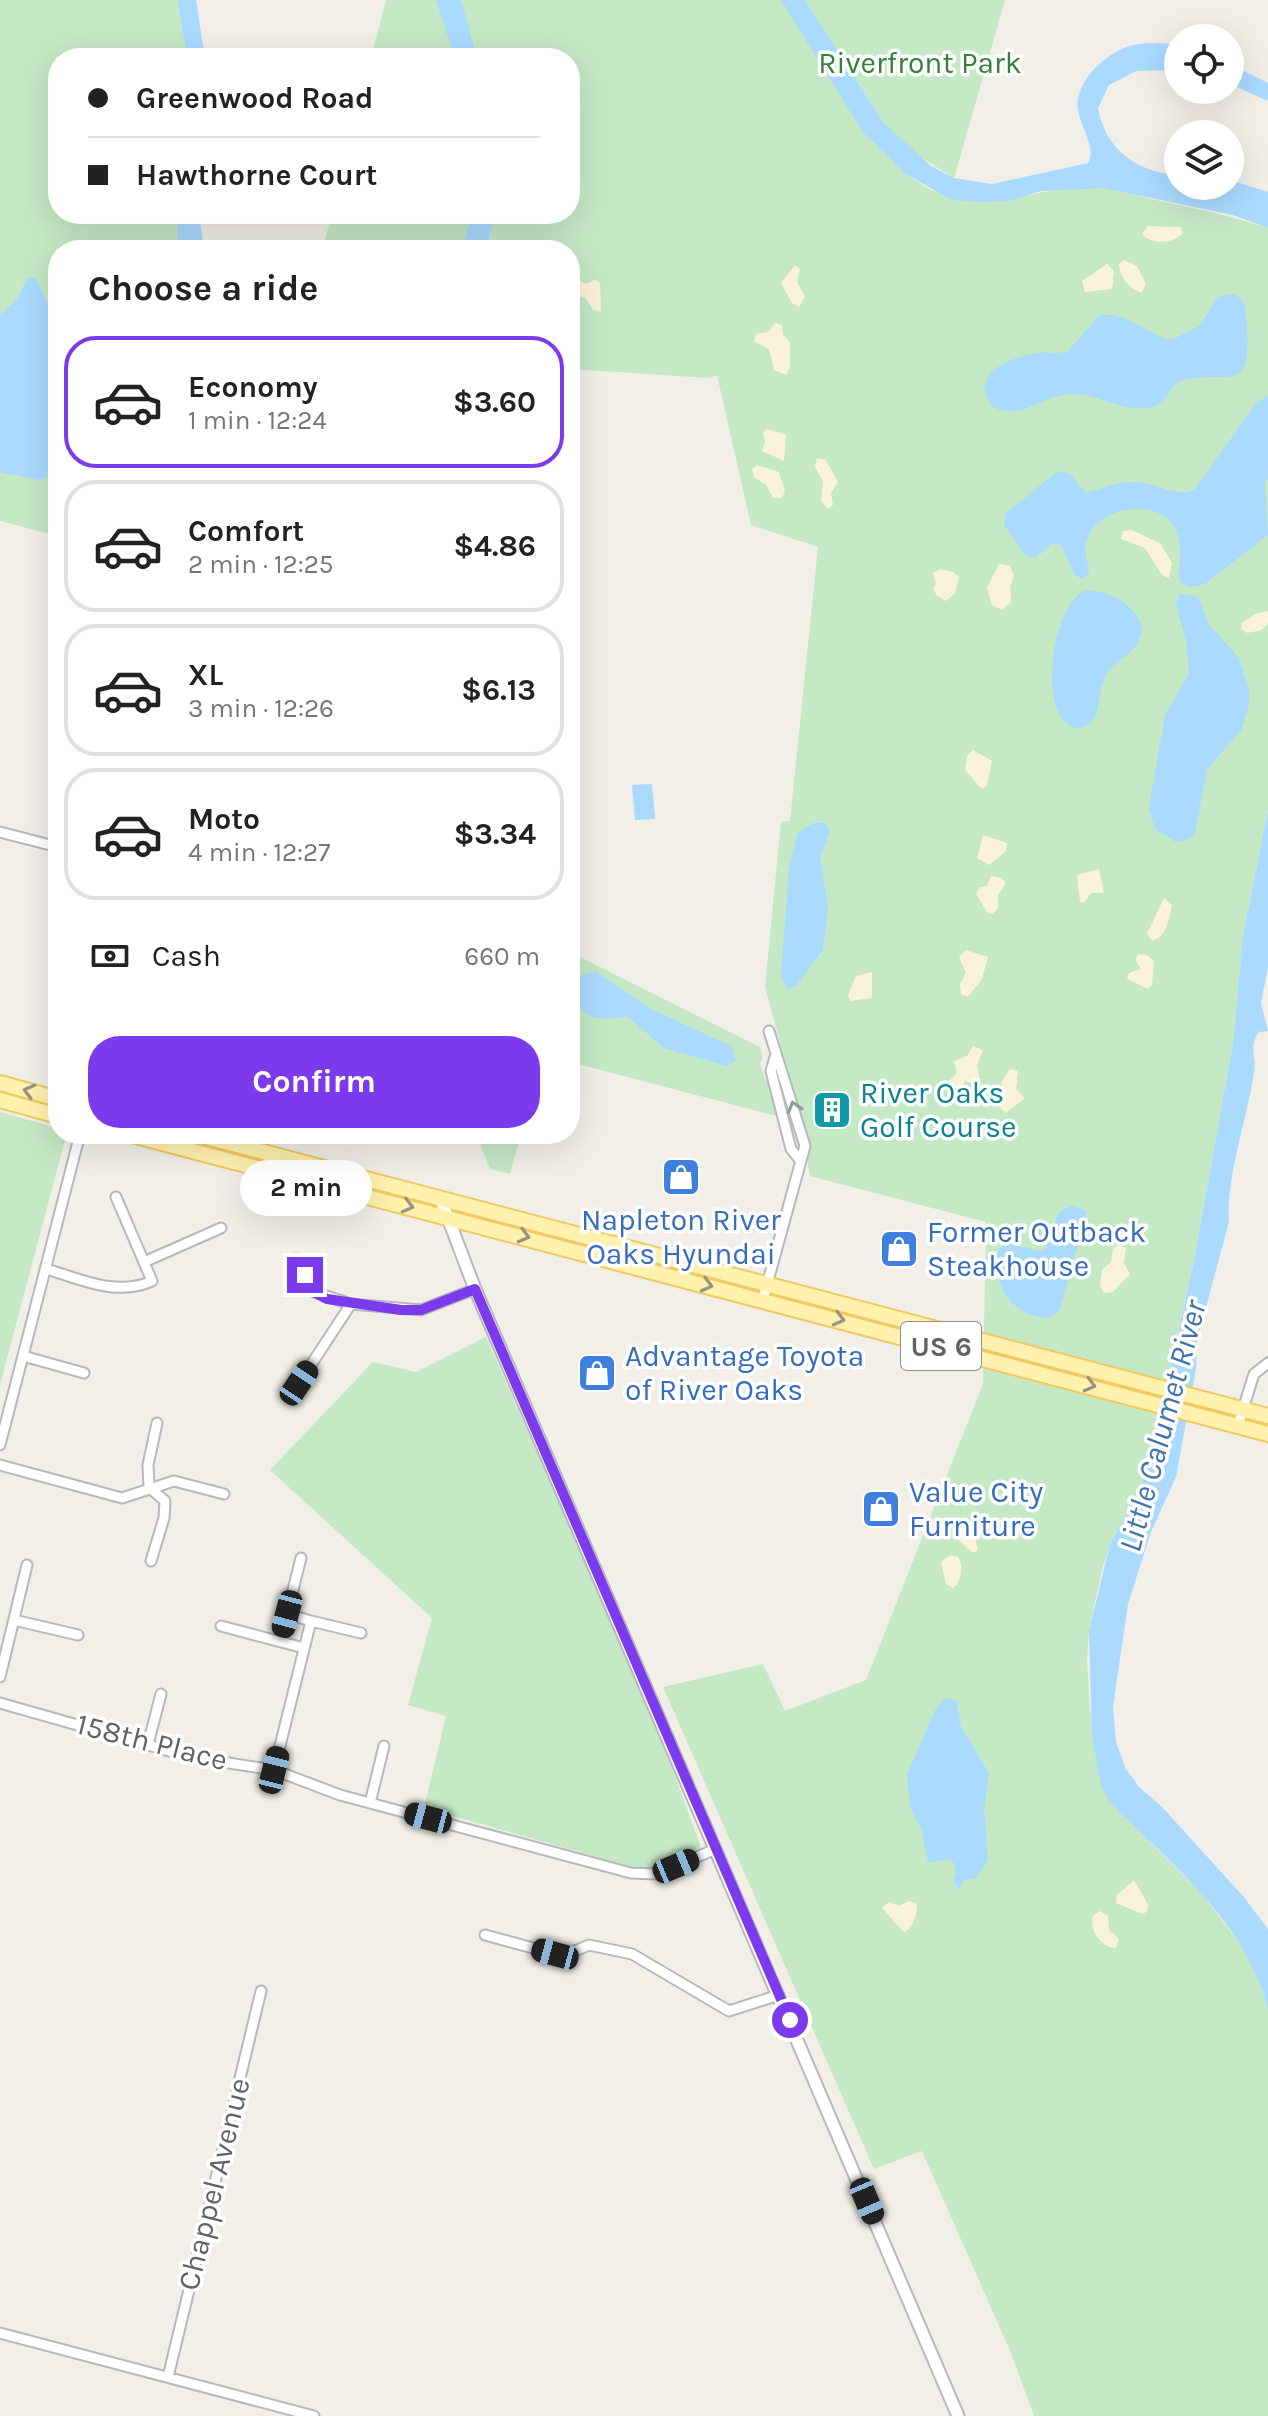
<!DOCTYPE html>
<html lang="en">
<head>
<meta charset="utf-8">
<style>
	body { margin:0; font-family:Karla,sans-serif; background:#f6f6f6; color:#222; height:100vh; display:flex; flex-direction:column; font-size:30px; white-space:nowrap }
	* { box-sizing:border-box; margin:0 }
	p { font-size:26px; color:#767676 }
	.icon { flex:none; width:44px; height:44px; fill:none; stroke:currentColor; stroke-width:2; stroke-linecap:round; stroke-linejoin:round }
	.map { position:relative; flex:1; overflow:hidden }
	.sheet { position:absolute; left:48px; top:240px; width:532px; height:904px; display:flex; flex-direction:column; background:#fff; border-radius:32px; box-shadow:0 8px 32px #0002 }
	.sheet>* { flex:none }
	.hud { position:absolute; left:48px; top:48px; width:532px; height:176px; border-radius:32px; box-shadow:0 8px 32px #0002; display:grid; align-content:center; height:176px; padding:0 40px; background:#fff }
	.controls { position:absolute; left:1164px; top:24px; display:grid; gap:16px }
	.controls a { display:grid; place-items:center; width:80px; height:80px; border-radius:50%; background:#fff; box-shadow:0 8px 32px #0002; font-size:40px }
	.end { position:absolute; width:36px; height:36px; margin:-18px; border:10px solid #7c3aed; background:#fff; box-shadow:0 0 0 4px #fff }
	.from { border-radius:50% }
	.bubble { position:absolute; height:56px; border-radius:28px; background:#fff; box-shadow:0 8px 32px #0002; font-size:26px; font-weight:700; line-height:56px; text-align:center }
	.car { position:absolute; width:24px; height:48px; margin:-24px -12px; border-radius:10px; box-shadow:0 0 6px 2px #0007; background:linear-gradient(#222 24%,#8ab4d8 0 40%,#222 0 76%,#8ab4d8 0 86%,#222 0) }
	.hud b { display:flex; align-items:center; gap:28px; height:76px; font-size:30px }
	.hud b+b { border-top:2px solid #e0e0e0 }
	.hud i { width:20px; height:20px; background:#222 }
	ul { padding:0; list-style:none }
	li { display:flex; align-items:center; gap:24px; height:132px; margin:0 16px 12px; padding:0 24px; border:4px solid #e0e0e0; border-radius:32px }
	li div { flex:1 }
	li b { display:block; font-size:30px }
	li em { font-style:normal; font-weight:700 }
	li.active { border-color:#7c3aed }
	li>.icon { width:72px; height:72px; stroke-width:1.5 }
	h2 { padding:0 40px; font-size:36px; line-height:96px }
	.pay { display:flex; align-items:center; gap:20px; height:88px; padding:0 40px; font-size:30px }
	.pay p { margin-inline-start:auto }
	.button { display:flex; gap:16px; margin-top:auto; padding:16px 40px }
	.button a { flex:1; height:92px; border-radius:32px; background:#7c3aed; color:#fff; font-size:32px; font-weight:700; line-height:92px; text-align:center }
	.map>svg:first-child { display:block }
</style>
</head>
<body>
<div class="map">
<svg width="1268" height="2416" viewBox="0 0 1268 2416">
	<rect width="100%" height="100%" fill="#f1efe8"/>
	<path fill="#c5e8c5" d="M0 0H177L187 58H58V214H177L178 250H58V536L0 521Z
		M386 0H781C826 57 847 123 905 172 971 229 1029 182 1103 188 1120 190 1139 196 1156 200 1194 208 1231 216 1268 228V810L1243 936 1233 1043 1194 1261 1152 1451 1139 1491 1110 1544 1102 1570 1089 1631 1087 1661 1090 1710 1110 1802 1201 1893 1252 1959 1268 2010V2416H1034L1011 2353 922 2151 874 2169 663 1687 763 1664 785 1711 866 1680 983 1384 986 1222 810 1176 800 1116 765 987 781 822 790 821 818 547 751 525 717 375 710 378 570 369V250H322L332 214H570V58H371Z
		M805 0H1005L954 178 908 149 883 122Z
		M570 952 760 1047 763 1058 760 1063 765 1079 770 1081 780 1117 570 1062Z
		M0 1112 57 1128 58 1134 66 1136 0 1385Z
		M476 1134H521L510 1174 490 1169Z
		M486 1337 651 1711 701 1847 651 1872 424 1808 446 1716 408 1705 432 1618 270 1470 373 1362 416 1372Z"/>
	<path fill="#fbf3d9" d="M1148 226 1180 227 1183 233C1174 244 1151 245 1142 234Z
		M1124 260 1137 266 1146 284 1142 292C1130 291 1119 276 1119 264Z
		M1107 264 1114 271 1112 289 1085 292 1082 281Z
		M795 265 800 269 797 282 805 297 799 307 792 303 781 283Z
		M570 275 586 284 595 280 600 283 601 311 593 310 586 298 571 293Z
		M775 323 782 325 783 335 790 342V368L786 375 774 370 769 349 754 341 756 334 768 332Z
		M767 429 786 435 784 461 762 451 765 442 763 432Z
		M817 458 826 460 838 482 831 493 833 505 828 509 821 501 823 481 815 467Z
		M757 465 779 472 785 491 782 498H773L766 485 754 477 752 469Z
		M1132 530 1161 544 1172 563 1169 578 1162 575 1145 548 1121 539 1123 531Z
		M999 564 1010 566 1014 576 1010 587 1011 602 1002 610 992 605 987 588Z
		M940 569 953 572 959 577 955 593 946 601 937 596 933 589 936 584 933 573Z
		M1268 611V623L1262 630 1247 633 1241 629 1242 623 1255 614Z
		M973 750 992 761 987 785 982 789 965 770 967 756Z
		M983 835 1007 843 1006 851 989 865 977 858Z
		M1099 869 1104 893H1091L1084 903 1080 902 1077 875Z
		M991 876 1001 878 1006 883 998 895V908L993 914 987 912 976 894 980 887 987 886Z
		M1164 898 1172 905C1169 918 1167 937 1152 941L1147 934Z
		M966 950 988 957 982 979 968 997 961 994 960 984 966 973 959 957Z
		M1138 954 1147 955 1154 961 1152 985 1148 989 1127 979 1129 973 1141 969 1135 960Z
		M872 972V998L850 1001 848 995 856 976Z
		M973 1046 983 1050 977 1065 980 1081 976 1084 965 1081 959 1092H950L946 1084 957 1073 954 1061 967 1056Z
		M1010 1069 1018 1071 1016 1089 1025 1098 1006 1113 1000 1108 1004 1094 1001 1083Z
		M1118 1245 1126 1248 1124 1263 1130 1274 1113 1292 1104 1293 1100 1286 1102 1270 1111 1262 1113 1249Z
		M977 1522 982 1527 975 1537 978 1550 973 1553 955 1537 952 1529Z
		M950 1555 958 1557C964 1567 961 1582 953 1588L946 1584 941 1562Z
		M1134 1880 1148 1905 1147 1912 1142 1914 1116 1903 1117 1895Z
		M909 1901 917 1904C918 1913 912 1930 904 1932L882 1908 889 1902 899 1906Z
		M1100 1911 1108 1916 1109 1930 1119 1939 1116 1948C1101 1947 1089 1931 1093 1916Z"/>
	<path fill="#aadaff" d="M177 0H196L205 58H187Z
		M436 0H461L477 58H455Z
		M781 0H805L883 122 931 166 954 178 992 184 1088 163C1097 149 1080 126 1078 110 1073 82 1108 50 1134 45 1149 42 1163 44 1178 44V70L1136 71 1109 85 1098 108C1105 150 1139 173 1178 175V186H1230V180L1268 192V228L1233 215 1103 188 1041 191 1008 201 985 202 953 200 939 193 906 174 863 132Z
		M1230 64 1268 83V101L1230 84Z
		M177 214H199L204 250H178Z
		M473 214H495L486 250H461Z
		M28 277 36 278 58 326V474L39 480 0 472V315L18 298Z
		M1234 294C1248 302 1246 313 1247 328 1251 398 1228 368 1179 381 1167 391 1166 405 1148 408 1117 412 1093 389 1063 395 1038 399 1019 420 993 407 968 375 1008 358 1036 353 1048 351 1056 355 1068 351L1099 316C1128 310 1145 335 1172 340L1199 326 1219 296Z
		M1268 395V476L1265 485 1268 535 1205 584 1190 587 1180 582C1177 565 1184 550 1177 532 1161 495 1096 505 1086 542 1084 552 1088 563 1089 573L1082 579 1075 575 1061 545 1051 544 1037 557H1027L1004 525 1006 513 1058 471 1070 474 1086 493C1103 488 1119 481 1137 482 1157 483 1174 498 1194 490L1255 405Z
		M1084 591C1107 589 1138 605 1142 629 1139 654 1120 655 1107 673 1095 690 1106 729 1074 728 1036 713 1053 605 1084 591Z
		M1180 594 1198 597 1208 623 1239 658 1249 691V705L1242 729 1207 769 1195 834 1190 839 1176 842 1155 829 1149 808 1165 715 1189 673 1186 641 1176 604Z
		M652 784 655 819 635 820 632 785Z
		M1268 810V967L1261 1003 1268 1031 1259 1032C1248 1047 1257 1057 1254 1073 1247 1119 1226 1177 1229 1222L1197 1340 1196 1369 1176 1477 1151 1532 1128 1604 1113 1707 1116 1742 1126 1769 1139 1787 1162 1807 1243 1896 1268 1929V2010C1247 1922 1170 1864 1110 1802L1101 1785 1092 1737 1089 1631 1110 1544 1139 1491 1152 1451 1194 1261 1233 1043 1243 936Z
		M813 823H825L830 830 820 858 828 908 823 950 796 986 787 989 781 975 789 869 798 833Z
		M595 971 651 1009 731 1046 736 1061 727 1066 664 1048 628 1017C605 1017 596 1025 578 1006 572 1000 571 997 571 988L580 975Z
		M1072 1206 1086 1211V1218L1060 1308 1051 1318C1013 1319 993 1286 997 1252L1006 1243 1040 1251 1046 1249 1059 1212Z
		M946 1698 957 1701 961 1727 989 1773 984 1809 988 1860 975 1879 963 1880 959 1890 953 1880 956 1876 954 1863 948 1859 928 1863 922 1831 910 1807 907 1775 936 1708Z"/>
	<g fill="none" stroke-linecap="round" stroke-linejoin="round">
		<g stroke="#b5b8bc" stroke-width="13">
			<path id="minor" d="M0 832 58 847
				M775 1057 771 1071 791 1149 799 1159
				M296 1259 314 1292 351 1304 421 1310 475 1289
				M144 1262 221 1228
				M46 1269C81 1279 116 1297 152 1281L116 1197
				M763 1299 805 1146 769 1031
				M23 1356 84 1373
				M299 1383 351 1304
				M1238 1425 1254 1374 1268 1363
				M0 1445 80 1134
				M0 1465 122 1498 174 1481 224 1494
				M151 1561 164 1518 165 1501 149 1487 148 1465 157 1423
				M14 1620 78 1635
				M311 1621 361 1633
				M221 1626 304 1648
				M280 1641 301 1558
				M0 1677 27 1565
				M0 1703 190 1757 274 1770 340 1795 631 1873 656 1874 716 1849
				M148 1744 161 1694
				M274 1770 311 1621 287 1614
				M370 1803 384 1746
				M485 1935 555 1954H568L589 1945 632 1954 729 2011 779 1995
				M0 2333 314 2416
				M168 2377 261 1991"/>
		</g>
		<g stroke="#b5b8bc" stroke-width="15">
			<path id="tertiary" d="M440 1197 475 1289 958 2416"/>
		</g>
		<g stroke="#f2c960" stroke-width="18">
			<path id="primary" d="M0 1083 58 1099
				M0 1100 58 1116
				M128 1134 1268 1434
				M195 1134 1268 1416"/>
		</g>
		<use href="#minor" stroke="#fff" stroke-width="9"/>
		<use href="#tertiary" stroke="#fff" stroke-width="11"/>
		<use href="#primary" stroke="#fff2af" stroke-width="14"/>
	</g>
	<defs><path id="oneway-chevron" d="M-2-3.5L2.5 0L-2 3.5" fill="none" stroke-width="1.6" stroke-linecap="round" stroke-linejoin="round" transform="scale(2)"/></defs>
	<g stroke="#979581">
		<use href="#oneway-chevron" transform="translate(29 1091) rotate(-165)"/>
		<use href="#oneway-chevron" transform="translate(408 1206) rotate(14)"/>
		<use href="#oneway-chevron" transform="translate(524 1236) rotate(15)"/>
		<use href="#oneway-chevron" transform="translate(707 1285) rotate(15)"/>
		<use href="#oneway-chevron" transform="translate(839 1319) rotate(15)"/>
		<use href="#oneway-chevron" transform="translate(1090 1385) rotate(15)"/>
	</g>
	<use stroke="#979a9d" href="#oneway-chevron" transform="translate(794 1107) rotate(-106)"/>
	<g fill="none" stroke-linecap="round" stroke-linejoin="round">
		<path stroke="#7c3aed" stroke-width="10" d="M305 1275 314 1292 327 1299 401 1310H421L475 1289 790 2020"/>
	</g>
	<defs>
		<g id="building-square" transform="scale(2)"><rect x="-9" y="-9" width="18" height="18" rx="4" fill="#0f9aa8" stroke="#fff"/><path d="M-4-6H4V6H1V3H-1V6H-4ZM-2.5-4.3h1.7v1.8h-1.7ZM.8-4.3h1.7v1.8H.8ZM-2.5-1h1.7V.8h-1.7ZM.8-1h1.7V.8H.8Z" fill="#fff"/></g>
		<g id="shop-square" transform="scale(2)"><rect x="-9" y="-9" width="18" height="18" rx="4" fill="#3f7fe0" stroke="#fff"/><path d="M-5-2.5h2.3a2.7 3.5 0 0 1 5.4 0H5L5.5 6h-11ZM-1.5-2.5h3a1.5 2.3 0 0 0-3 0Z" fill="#fff"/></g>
	</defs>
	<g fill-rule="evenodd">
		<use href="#building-square" x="832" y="1110"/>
		<use href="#shop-square" x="681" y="1177"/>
		<use href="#shop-square" x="899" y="1249"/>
		<use href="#shop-square" x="597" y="1373"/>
		<use href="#shop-square" x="881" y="1509"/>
	</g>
	<g text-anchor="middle" stroke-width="7" stroke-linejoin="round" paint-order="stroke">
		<rect fill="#fff" stroke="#8f9295" stroke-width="2" x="901" y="1322" width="80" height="48" rx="6"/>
		<g font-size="28" font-weight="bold" fill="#5f6368">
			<text x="941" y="1356">US 6</text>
		</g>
		<g font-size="30" fill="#348238" stroke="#fff">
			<text x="920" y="73">Riverfront Park</text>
		</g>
		<g font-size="30" fill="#0d838f" stroke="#fff" text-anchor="start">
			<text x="860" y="1103">River Oaks<tspan x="860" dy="34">Golf Course</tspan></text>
		</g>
		<g font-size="30" fill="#366cbe" stroke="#fff" text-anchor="start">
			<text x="681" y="1230" text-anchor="middle">Napleton River<tspan x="681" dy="34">Oaks Hyundai</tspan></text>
			<text x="927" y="1242">Former Outback<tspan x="927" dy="34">Steakhouse</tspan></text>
			<text x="625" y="1366">Advantage Toyota<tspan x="625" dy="34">of River Oaks</tspan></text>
			<text x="909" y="1502">Value City<tspan x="909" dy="34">Furniture</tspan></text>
		</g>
		<g font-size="30" fill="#5f6368" stroke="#fff">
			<text transform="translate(152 1742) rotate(14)" y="10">158th Place</text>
			<text transform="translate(214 2184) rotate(-76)" y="10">Chappel Avenue</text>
		</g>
		<g font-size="32" font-style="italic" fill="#4174aa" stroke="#fff">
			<text transform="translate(1162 1426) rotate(-75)" y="11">Little Calumet River</text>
		</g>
	</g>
</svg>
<div class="controls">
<a><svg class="icon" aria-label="locate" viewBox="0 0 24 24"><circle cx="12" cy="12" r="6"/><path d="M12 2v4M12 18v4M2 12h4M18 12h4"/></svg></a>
<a><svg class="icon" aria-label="layers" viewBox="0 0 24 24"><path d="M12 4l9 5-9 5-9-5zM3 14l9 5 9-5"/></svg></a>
</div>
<i class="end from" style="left:790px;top:2020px"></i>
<i class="end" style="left:305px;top:1275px"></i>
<div class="bubble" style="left:240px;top:1160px;width:132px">2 min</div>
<i class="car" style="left:299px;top:1383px;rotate:34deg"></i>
<i class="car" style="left:287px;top:1614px;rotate:195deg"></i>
<i class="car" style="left:274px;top:1770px;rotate:14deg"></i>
<i class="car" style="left:428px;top:1818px;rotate:285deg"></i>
<i class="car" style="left:676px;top:1866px;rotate:67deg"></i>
<i class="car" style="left:555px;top:1954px;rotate:285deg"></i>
<i class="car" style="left:867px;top:2201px;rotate:157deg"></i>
<div class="hud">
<b><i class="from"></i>Greenwood Road</b>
<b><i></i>Hawthorne Court</b>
</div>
<section class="sheet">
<h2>Choose a ride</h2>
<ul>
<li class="active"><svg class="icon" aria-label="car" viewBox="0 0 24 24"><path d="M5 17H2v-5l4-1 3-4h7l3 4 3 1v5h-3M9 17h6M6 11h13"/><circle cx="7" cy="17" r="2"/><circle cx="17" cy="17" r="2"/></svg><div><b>Economy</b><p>1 min · 12:24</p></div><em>$3.60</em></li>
<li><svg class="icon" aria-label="car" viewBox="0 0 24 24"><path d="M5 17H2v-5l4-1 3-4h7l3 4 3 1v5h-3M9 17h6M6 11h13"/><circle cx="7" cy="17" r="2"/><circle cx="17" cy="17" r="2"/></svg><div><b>Comfort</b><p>2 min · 12:25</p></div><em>$4.86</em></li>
<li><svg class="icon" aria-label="car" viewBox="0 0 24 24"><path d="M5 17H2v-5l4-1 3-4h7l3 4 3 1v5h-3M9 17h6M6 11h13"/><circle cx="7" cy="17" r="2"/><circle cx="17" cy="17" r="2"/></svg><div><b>XL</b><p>3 min · 12:26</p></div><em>$6.13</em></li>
<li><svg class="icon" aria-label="car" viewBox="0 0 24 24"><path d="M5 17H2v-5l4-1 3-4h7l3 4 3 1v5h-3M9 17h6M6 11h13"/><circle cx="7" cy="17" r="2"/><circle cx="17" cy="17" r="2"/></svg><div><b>Moto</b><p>4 min · 12:27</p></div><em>$3.34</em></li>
</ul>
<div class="pay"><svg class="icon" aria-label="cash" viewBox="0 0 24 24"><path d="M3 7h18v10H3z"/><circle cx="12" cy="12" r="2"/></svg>Cash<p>660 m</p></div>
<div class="button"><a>Confirm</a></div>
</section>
</div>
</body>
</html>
